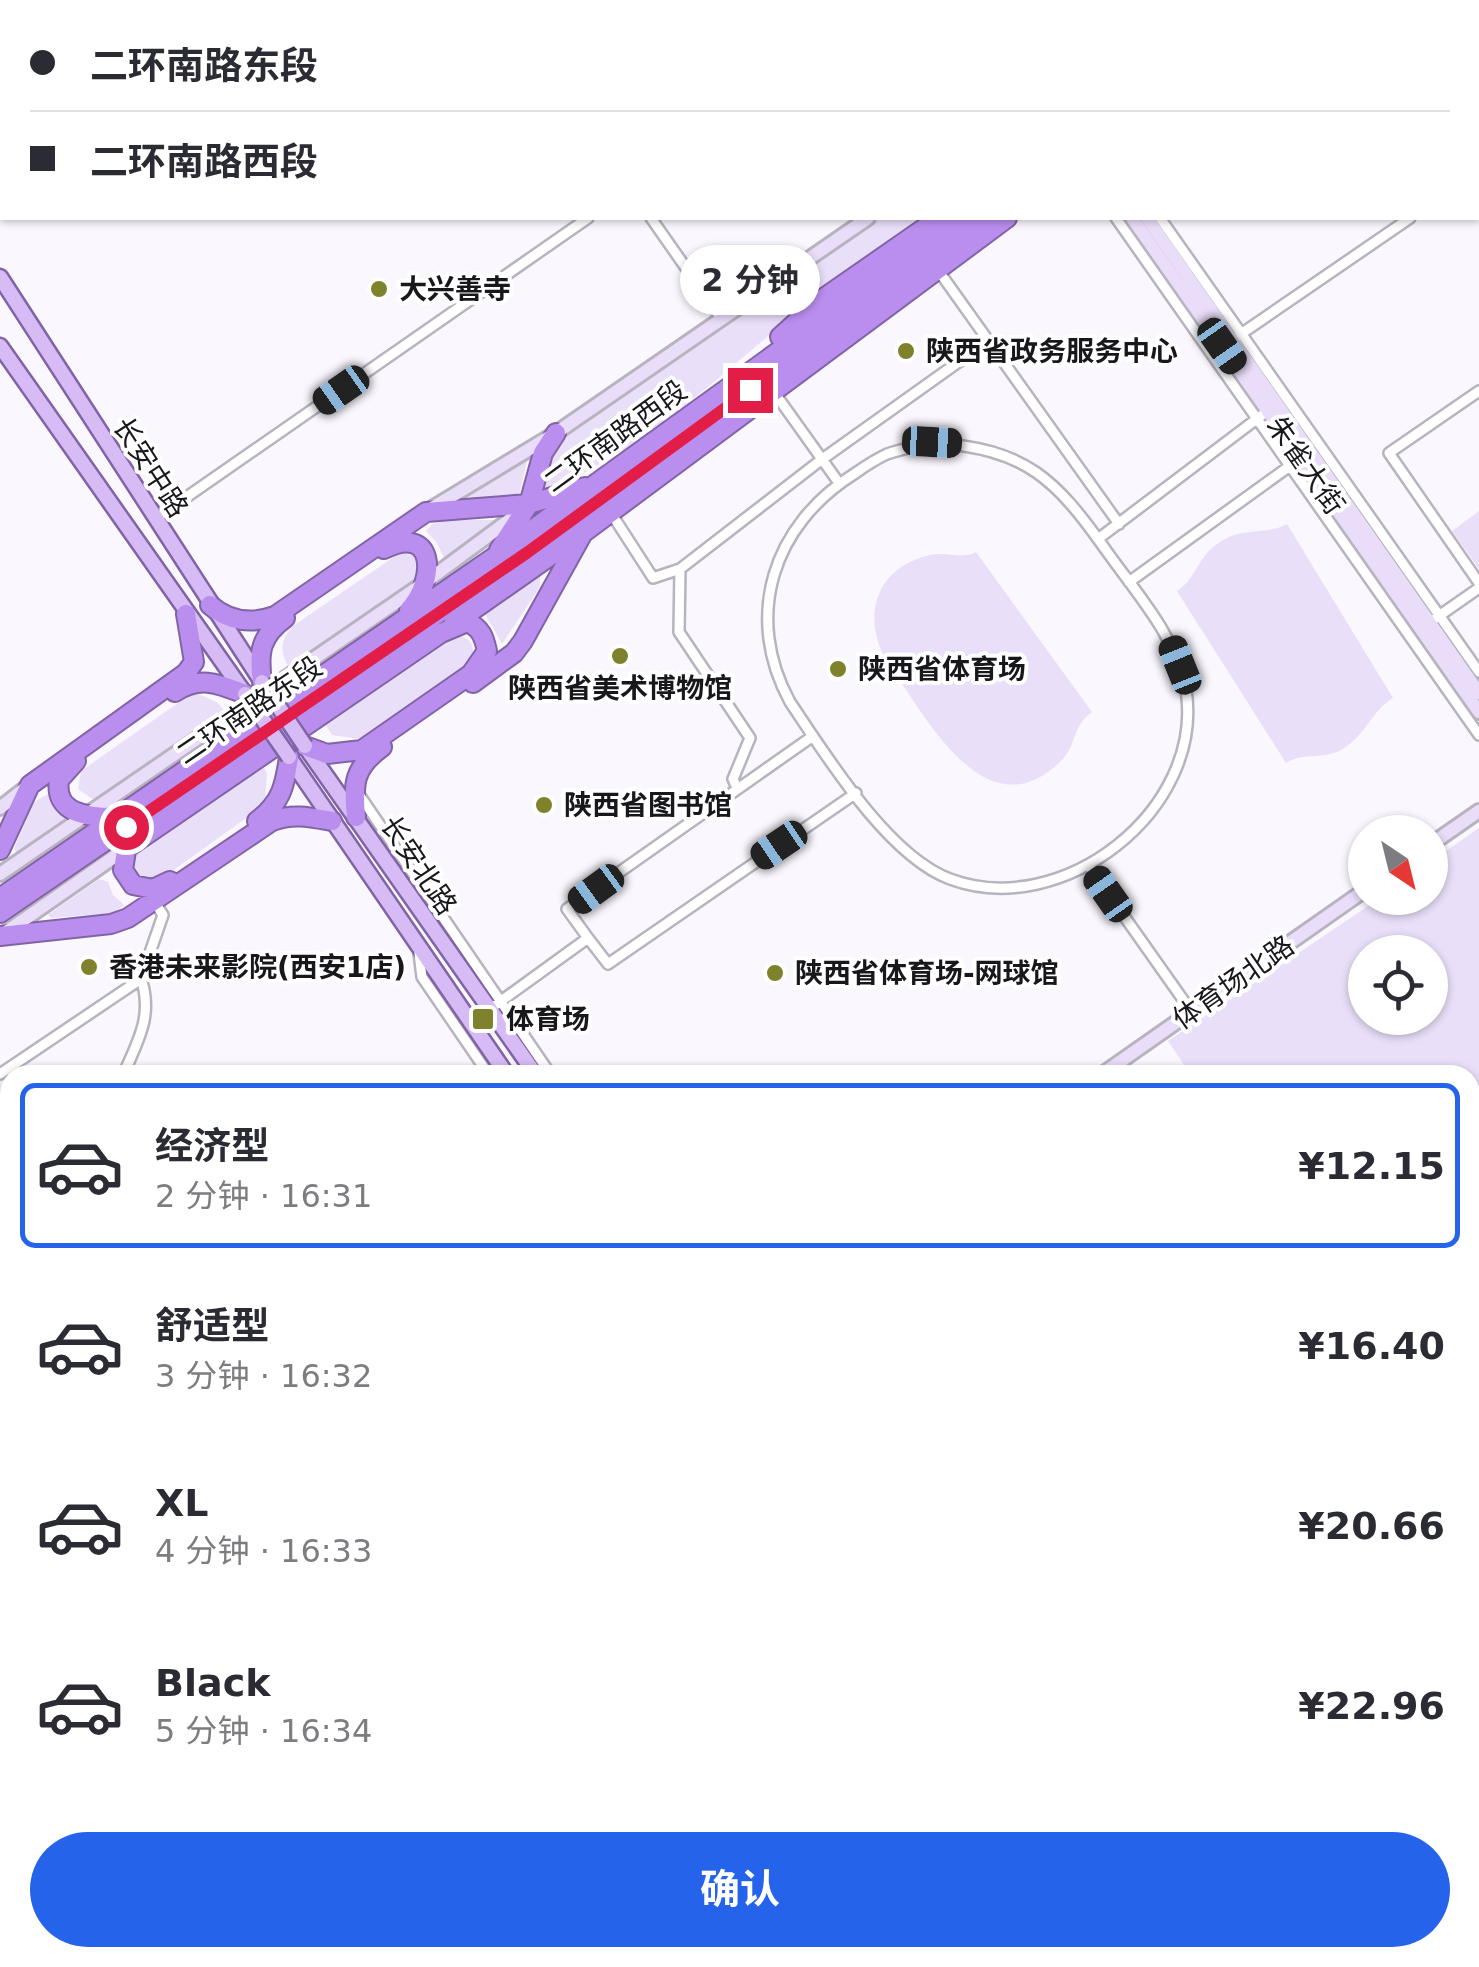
<!DOCTYPE html>
<html lang="zh">
<head>
<meta charset="utf-8">
<style>
	body { margin:0; font-family:"DejaVu Sans","Noto Sans SC",sans-serif; background:#f7f7f7; color:#2b2b33; height:100vh; display:flex; flex-direction:column; font-size:38px; white-space:nowrap }
	* { box-sizing:border-box; margin:0 }
	p { font-size:32px; color:#7c7c81 }
	.icon { flex:none; width:55px; height:55px; fill:none; stroke:currentColor; stroke-width:2; stroke-linecap:round; stroke-linejoin:round }
	.map { position:relative; flex:1; overflow:hidden }
	.details { position:absolute; left:0px; top:1065px; width:1480px; height:902px; display:flex; flex-direction:column; background:#fff; border-radius:30px 30px 0 0; box-shadow:0 2px 8px #0004 }
	.details>* { flex:none }
	.top-card { position:absolute; left:0px; top:0px; width:1480px; height:220px; box-shadow:0 2px 8px #0004; display:grid; align-content:center; height:220px; padding:0 30px; background:#fff }
	.needle { width:65px; rotate:145deg }
	.buttons { position:absolute; left:1348px; top:815px; display:grid; gap:20px }
	.buttons a { display:grid; place-items:center; width:100px; height:100px; border-radius:50%; background:#fff; box-shadow:0 2px 8px #0004; font-size:50px }
	.end { position:absolute; width:45px; height:45px; margin:-22px; border:12px solid #e11d48; background:#fff; box-shadow:0 0 0 5px #fff }
	.from { border-radius:50% }
	.bubble { position:absolute; height:70px; border-radius:35px; background:#fff; box-shadow:0 2px 8px #0004; font-size:32px; font-weight:700; line-height:70px; text-align:center }
	.car { position:absolute; width:30px; height:60px; margin:-30px -15px; border-radius:12px; box-shadow:0 0 8px 2px #0007; background:linear-gradient(#222 24%,#8ab4d8 0 40%,#222 0 76%,#8ab4d8 0 86%,#222 0) }
	.top-card b { display:flex; align-items:center; gap:35px; height:95px; font-size:38px }
	.top-card b+b { border-top:2px solid #e1e1e2 }
	.top-card i { width:25px; height:25px; background:#2b2b33 }
	ul { padding:18px 0 0; list-style:none }
	li { display:flex; align-items:center; gap:30px; height:165px; margin:0 20px 15px; padding:0 10px; border:5px solid transparent; border-radius:15px }
	li div { flex:1 }
	li b { display:block; font-size:38px }
	li em { font-style:normal; font-weight:700 }
	li.selected { border-color:#2563eb }
	li>.icon { width:90px; height:90px; stroke-width:1.5 }
	.button { display:flex; gap:20px; margin-top:auto; padding:20px 30px }
	.button a { flex:1; height:115px; border-radius:60px; background:#2563eb; color:#fff; font-size:40px; font-weight:700; line-height:115px; text-align:center }
	.map>svg:first-child { display:block }
</style>
</head>
<body>
<div class="map">
<svg width="1479" height="1967" viewBox="0 0 1479 1967">
	<rect width="100%" height="100%" fill="#faf7fe"/>
	<path fill="#eadff9" fill-rule="evenodd" d="M877 218H924C895 242 861 262 830 285 735 359 650 451 536 495L556 443Z
		M527 461 518 499 470 501 464 494Z
		M1479 511V569L1452 531Z
		M448 520H498L497 526 450 559 444 558 437 543 426 531 432 524Z
		M1287 524 1393 698C1370 712 1367 735 1341 750 1322 760 1303 752 1286 763L1177 591C1200 576 1195 555 1225 539 1245 528 1267 535 1287 524Z
		M401 552 416 557 421 563 417 583 290 670C280 652 279 641 293 626Z
		M976 552 1092 712C1071 727 1078 744 1060 762 985 834 926 716 889 665 860 619 874 568 930 555 946 551 963 560 976 552Z
		M540 575V587L502 644 485 614Z
		M453 635C478 637 476 652 465 671L360 739 332 735 324 722Z
		M196 693 217 702 226 713 105 798 94 800 78 789 81 771 185 698Z
		M262 764 267 773 265 799 249 816 157 882 134 877 129 856Z
		M49 793 57 812 68 820 19 855 14 849 33 803Z
		M1479 828V1095L1470 1101V1075H1191L1168 1041 1380 898H1430V862ZM1365 952H1430V1018H1365Z
		M99 879 108 882 113 895 124 905 113 913 51 918 48 915Z
		M1479 1136V1718L1470 1704V1143Z"/>
	<g fill="none" stroke-linecap="round" stroke-linejoin="round">
		<g stroke="#b8b4bf" stroke-width="14">
			<path id="street" d="M967 0 969 2
				M1017 0 1019 2
				M1322 2 1326 0
				M1478 170 1479 169
				M651 218 721 318
				M1116 218 1479 735
				M1160 218 1479 672
				M938 270 1119 524
				M1238 336 1410 218
				M1479 391 1389 453 1479 583
				M774 392 839 483
				M932 443C1026 448 1056 479 1108 553 1138 595 1177 638 1186 690 1205 810 1062 921 950 879 888 856 827 757 790 702 743 616 773 525 854 474 864 467 876 459 887 454 901 449 918 446 932 443Z
				M611 513 653 578 680 569
				M155 519 588 218
				M1098 539 1262 415
				M1129 582 1294 463
				M1436 618 1479 588
				M737 788 733 779 750 738 679 632 680 569 821 460 988 341
				M358 793 551 1075
				M1088 865 1191 1011
				M588 938 567 909 813 736
				M419 953 422 977 489 1075
				M490 1009 588 938 608 964 856 793
				M0 1074 135 983 145 967 163 915 154 901
				M123 1075C139 1039 154 1014 140 975
				M0 1240 10 1229
				M1470 1721 1479 1734
				M849 1958 856 1967
				M1092 1958 1098 1967
				M1159 1958 1166 1967"/>
		</g>
		<g stroke="#b8b4bf" stroke-width="18">
			<path id="secondary" d="M983 0 985 2
				M999 0 1001 2
				M15 2 19 0
				M1173 2 1176 0
				M1250 2 1253 0
				M0 13 2 11
				M1132 218 1479 712
				M1147 218 1479 693
				M429 510 556 433 868 218
				M0 808 28 786
				M1430 845 1479 811
				M0 874 427 581 516 515
				M2 935 124 850
				M1101 1075 1365 890
				M1470 1116 1479 1109
				M0 1207 10 1217
				M0 1914 10 1927
				M0 1930 10 1945
				M18 1958 24 1967
				M34 1958 40 1967
				M1458 1967 1479 1953"/>
		</g>
		<g stroke="#8164a5" stroke-width="19">
			<path id="primary" d="M0 277 262 682
				M0 346 245 694
				M305 746 536 1075
				M289 757 507 1075
				M1107 1958 1114 1967
				M1140 1958 1146 1967"/>
		</g>
		<g stroke="#8164a5" stroke-width="22">
			<path id="highway" d="M1268 2 1272 0
				M1291 2 1295 0
				M780 337 821 300 939 218
				M542 547 583 533 1007 218
				M384 549C434 524 438 577 409 610
				M499 550 529 504 543 453 556 433
				M210 605C229 622 252 624 275 616L426 512 529 504 585 487
				M453 624 563 547
				M262 682C258 653 260 636 285 618
				M473 683 514 653 523 641 583 533
				M175 692C200 675 219 684 245 694
				M76 761 59 780C54 814 88 817 113 817
				M356 817C353 784 353 768 382 747
				M257 821C281 803 285 786 289 757
				M127 844 123 870 133 885 153 889 170 881
				M0 850 30 785 186 673 194 662 186 614
				M124 850 441 633 467 622C481 628 484 637 487 651L471 674 362 750 327 754 305 746
				M0 898 493 558 963 218
				M0 913 528 552 985 218
				M0 936 111 924 128 918 272 821C293 813 310 817 332 821"/>
		</g>
		<use href="#street" stroke="#fff" stroke-width="9"/>
		<use href="#secondary" stroke="#eaddfa" stroke-width="12"/>
		<use href="#primary" stroke="#d6bbf5" stroke-width="14"/>
		<use href="#highway" stroke="#ba8eef" stroke-width="18"/>
		<g stroke="#8164a5" stroke-width="19" stroke-linecap="butt">
			<path id="primary-bridge" d="M262 682 305 746
				M245 694 289 757"/>
		</g>
		<use href="#primary-bridge" stroke="#d6bbf5" stroke-width="14"/>
	</g>
	<g fill="none" stroke-linecap="round" stroke-linejoin="round">
		<path stroke="#e11d48" stroke-width="12" d="M126 827 528 552 750 390"/>
	</g>
	<g fill="#7e822c" stroke="#fff" stroke-width="4">
		<circle cx="379" cy="289" r="10"/>
		<circle cx="906" cy="351" r="10"/>
		<circle cx="620" cy="656" r="10"/>
		<circle cx="838" cy="669" r="10"/>
		<circle cx="544" cy="805" r="10"/>
		<circle cx="89" cy="967" r="10"/>
		<circle cx="775" cy="973" r="10"/>
		<rect x="471" y="1007" width="24" height="24" rx="5"/>
	</g>
	<g text-anchor="middle" stroke-width="8" stroke-linejoin="round" paint-order="stroke">
		<g font-size="28" font-weight="bold" fill="#18171b" stroke="#fff" text-anchor="start">
			<text x="399" y="299">大兴善寺</text>
			<text x="926" y="361">陕西省政务服务中心</text>
			<text x="858" y="679">陕西省体育场</text>
			<text x="620" y="698" text-anchor="middle">陕西省美术博物馆</text>
			<text x="564" y="815">陕西省图书馆</text>
			<text x="109" y="977">香港未来影院(西安1店)</text>
			<text x="795" y="983">陕西省体育场-网球馆</text>
			<text x="506" y="1029">体育场</text>
		</g>
		<g font-size="28" fill="#18171b" stroke="#fff">
			<text transform="translate(615 436) rotate(-36)" y="10">二环南路西段</text>
			<text transform="translate(1306 465) rotate(55)" y="10">朱雀大街</text>
			<text transform="translate(151 467) rotate(57)" y="10">长安中路</text>
			<text transform="translate(249 710) rotate(-34)" y="10">二环南路东段</text>
			<text transform="translate(419 865) rotate(56)" y="10">长安北路</text>
			<text transform="translate(1233 982) rotate(-35)" y="10">体育场北路</text>
		</g>
	</g>
</svg>
<div class="buttons">
<a><svg class="needle" viewBox="-14 -14 28 28"><path d="M0-13l5 13h-10z" fill="#e53935"/><path d="M0 13l5-13h-10z" fill="#7c7c81"/></svg></a>
<a><svg class="icon" aria-label="locate" viewBox="0 0 24 24"><circle cx="12" cy="12" r="6"/><path d="M12 2v4M12 18v4M2 12h4M18 12h4"/></svg></a>
</div>
<i class="end from" style="left:126px;top:827px"></i>
<i class="end" style="left:750px;top:390px"></i>
<div class="bubble" style="left:680px;top:245px;width:140px">2 分钟</div>
<i class="car" style="left:1222px;top:346px;rotate:145deg"></i>
<i class="car" style="left:341px;top:390px;rotate:235deg"></i>
<i class="car" style="left:932px;top:442px;rotate:93deg"></i>
<i class="car" style="left:1180px;top:665px;rotate:338deg"></i>
<i class="car" style="left:779px;top:845px;rotate:236deg"></i>
<i class="car" style="left:596px;top:889px;rotate:234deg"></i>
<i class="car" style="left:1108px;top:894px;rotate:325deg"></i>
<div class="top-card">
<b><i class="from"></i>二环南路东段</b>
<b><i></i>二环南路西段</b>
</div>
<section class="details">
<ul>
<li class="selected"><svg class="icon" aria-label="car" viewBox="0 0 24 24"><path d="M5 17H2v-5l4-1 3-4h7l3 4 3 1v5h-3M9 17h6M6 11h13"/><circle cx="7" cy="17" r="2"/><circle cx="17" cy="17" r="2"/></svg><div><b>经济型</b><p>2 分钟 · 16:31</p></div><em>¥12.15</em></li>
<li><svg class="icon" aria-label="car" viewBox="0 0 24 24"><path d="M5 17H2v-5l4-1 3-4h7l3 4 3 1v5h-3M9 17h6M6 11h13"/><circle cx="7" cy="17" r="2"/><circle cx="17" cy="17" r="2"/></svg><div><b>舒适型</b><p>3 分钟 · 16:32</p></div><em>¥16.40</em></li>
<li><svg class="icon" aria-label="car" viewBox="0 0 24 24"><path d="M5 17H2v-5l4-1 3-4h7l3 4 3 1v5h-3M9 17h6M6 11h13"/><circle cx="7" cy="17" r="2"/><circle cx="17" cy="17" r="2"/></svg><div><b>XL</b><p>4 分钟 · 16:33</p></div><em>¥20.66</em></li>
<li><svg class="icon" aria-label="car" viewBox="0 0 24 24"><path d="M5 17H2v-5l4-1 3-4h7l3 4 3 1v5h-3M9 17h6M6 11h13"/><circle cx="7" cy="17" r="2"/><circle cx="17" cy="17" r="2"/></svg><div><b>Black</b><p>5 分钟 · 16:34</p></div><em>¥22.96</em></li>
</ul>
<div class="button"><a>确认</a></div>
</section>
</div>
</body>
</html>
